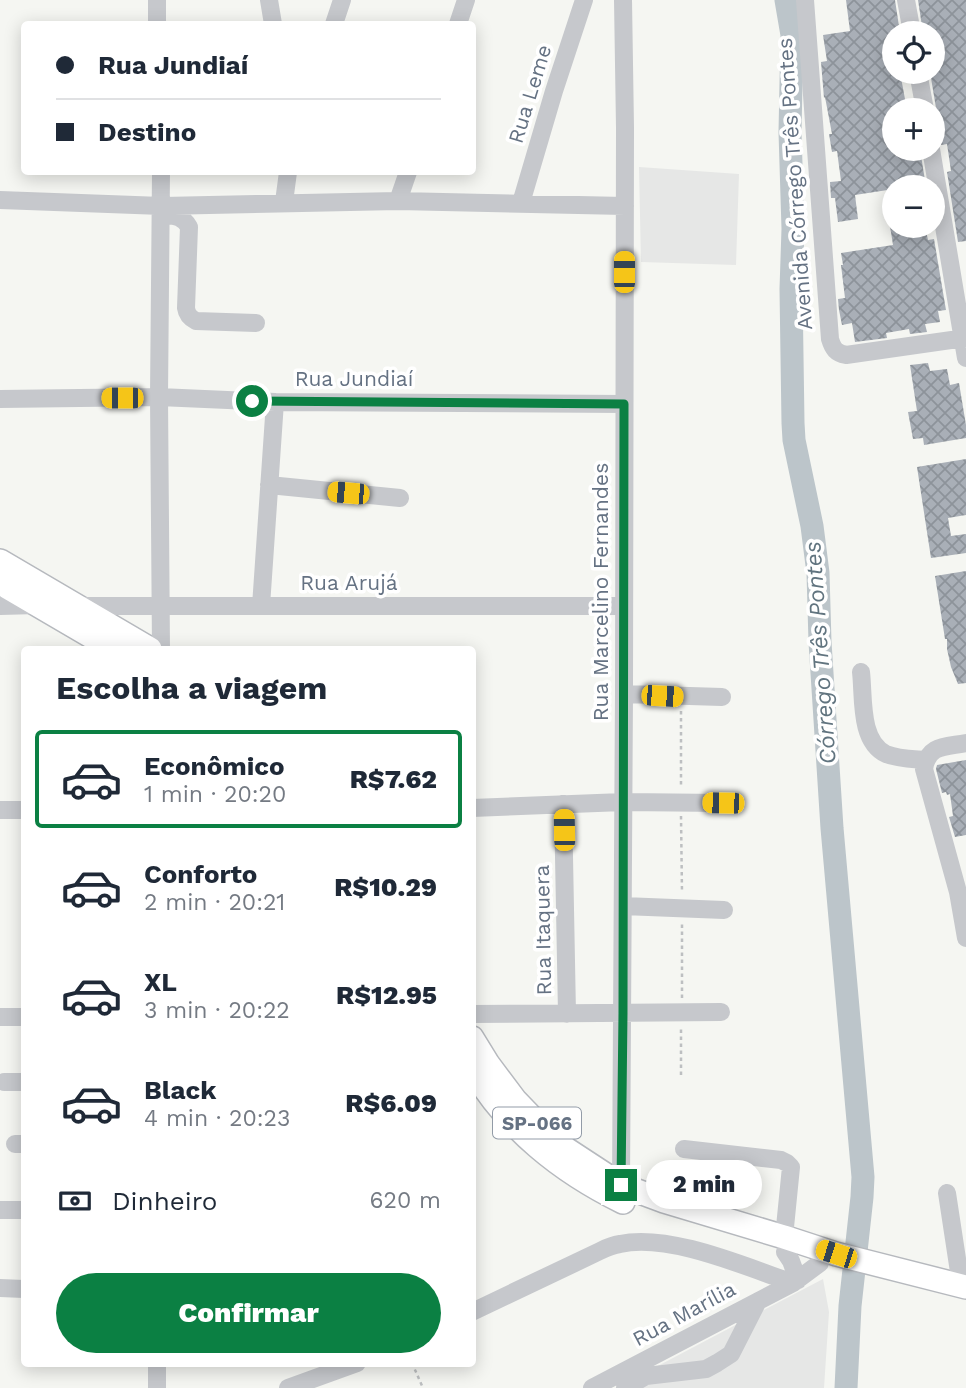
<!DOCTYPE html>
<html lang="pt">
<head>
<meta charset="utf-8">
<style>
	body { margin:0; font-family:"Work Sans",sans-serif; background:#f2f2f3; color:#1f2937; height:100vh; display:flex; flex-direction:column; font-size:26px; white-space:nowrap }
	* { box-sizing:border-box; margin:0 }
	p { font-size:23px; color:#747a83 }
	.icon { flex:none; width:38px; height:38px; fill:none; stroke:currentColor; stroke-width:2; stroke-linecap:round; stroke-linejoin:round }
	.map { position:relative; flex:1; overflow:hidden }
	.side { position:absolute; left:21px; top:646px; width:455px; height:721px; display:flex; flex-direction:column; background:#fff; border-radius:7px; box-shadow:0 4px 18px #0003 }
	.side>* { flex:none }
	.top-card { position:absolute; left:21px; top:21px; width:455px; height:154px; border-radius:7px; box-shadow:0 4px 18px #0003; display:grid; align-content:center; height:154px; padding:0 35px; background:#fff }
	.controls { position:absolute; left:882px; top:21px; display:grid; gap:14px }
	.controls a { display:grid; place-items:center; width:63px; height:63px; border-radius:50%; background:#fff; box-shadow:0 4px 18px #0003; font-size:35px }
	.end { position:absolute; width:32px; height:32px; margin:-16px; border:9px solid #0b8043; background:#fff; box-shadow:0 0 0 4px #fff }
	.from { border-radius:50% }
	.bubble { position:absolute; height:49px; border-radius:24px; background:#fff; box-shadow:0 4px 18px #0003; font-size:23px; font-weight:800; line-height:49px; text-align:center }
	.car { position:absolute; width:21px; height:42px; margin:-21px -10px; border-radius:9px; box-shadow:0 0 5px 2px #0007; background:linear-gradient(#f5c518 24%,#345 0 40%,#f5c518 0 76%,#345 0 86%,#f5c518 0) }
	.top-card b { display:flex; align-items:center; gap:24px; height:66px; font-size:26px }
	.top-card b+b { border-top:2px solid #e0e1e3 }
	.top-card i { width:18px; height:18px; background:#1f2937 }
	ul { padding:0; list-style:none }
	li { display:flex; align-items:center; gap:21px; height:98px; margin:0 14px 10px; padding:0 21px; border:4px solid transparent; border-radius:7px }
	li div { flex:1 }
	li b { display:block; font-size:26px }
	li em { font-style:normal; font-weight:800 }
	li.current { border-color:#0b8043 }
	li>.icon { width:63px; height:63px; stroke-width:1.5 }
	h2 { padding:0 35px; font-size:32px; line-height:84px }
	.pay { display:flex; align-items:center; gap:18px; height:77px; padding:0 35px; font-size:26px }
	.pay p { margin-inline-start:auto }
	.primary-button { display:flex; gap:14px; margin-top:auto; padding:14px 35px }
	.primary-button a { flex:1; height:80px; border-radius:42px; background:#0b8043; color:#fff; font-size:28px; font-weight:800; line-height:80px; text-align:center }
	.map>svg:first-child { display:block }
</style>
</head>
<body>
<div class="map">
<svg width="966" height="1388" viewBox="0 0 966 1388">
	<defs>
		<pattern id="building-cross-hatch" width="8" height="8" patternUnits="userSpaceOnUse" patternTransform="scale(1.75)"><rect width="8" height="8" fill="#a9afb7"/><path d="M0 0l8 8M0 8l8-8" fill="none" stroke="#8d939a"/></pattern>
	</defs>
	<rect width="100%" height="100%" fill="#f5f6f2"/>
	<path fill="#e6e7e6" d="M639 167 739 174 736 265 641 262Z
		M823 1279 829 1312 824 1388H616Z"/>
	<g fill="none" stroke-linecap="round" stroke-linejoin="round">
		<path stroke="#bcc5ca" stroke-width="23" d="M786 0 792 35 790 132 793 229 791 289 793 423 794 440 812 526 818 573 820 642 832 828 863 1177 862 1197 850 1306 846 1388"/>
	</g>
	<path fill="url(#building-cross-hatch)" d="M846 0H895L900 33H894V72H900L907 110H894V149H920L926 187H894V189L855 195 858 219 838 222 835 198H831L830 182 841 181 837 151 832 152 829 134H832L825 97 824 98 821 62 827 61 823 35 850 31Z
		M918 0H966V241L958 242 947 172 951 171 947 144 941 145 939 141 935 116 936 108 930 72H933V33H923Z
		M890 226H925L928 240 934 239 946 310 938 311 940 322 925 324 927 332 910 334 909 329 886 333 887 338 855 342 852 323 842 325 839 310 838 299 845 298 841 265H843L841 253 893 245Z
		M928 363 930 371 947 369 950 385 959 383 966 425V438L924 445 923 438 913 439 908 412 917 411 910 365Z
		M966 459V515L948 518 951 536 966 534V553L931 558 917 467Z
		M966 571V683L958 684 951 667 947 649V639H945L935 576Z
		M966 760V835L955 837 949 817 953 816 950 794 947 795 946 792 942 793 936 769 937 765Z"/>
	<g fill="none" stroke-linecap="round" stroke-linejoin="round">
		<g stroke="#b6b9be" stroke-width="26">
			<path id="major" d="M0 561 150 649
				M0 583 113 649
				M472 1038 488 1064 515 1100 541 1127 566 1149 621 1185 664 1201 784 1237 836 1254 966 1287
				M472 1069C509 1130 560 1171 623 1202"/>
		</g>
		<path stroke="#bdbfc1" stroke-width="2.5" stroke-dasharray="3.5 3.5" stroke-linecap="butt" d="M681 711V788
			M681 816 682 893
			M682 998V921
			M681 1075V1026
			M412 1363 423 1388"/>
		<path stroke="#c6c8cc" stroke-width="18" d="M157 0V24
			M269 0 273 24
			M805 0 830 339C833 349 836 353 846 355L966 338
			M906 0 912 33
			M334 24 342 0
			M458 24 466 0
			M918 72 925 110
			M931 149 966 358
			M0 200 162 206 398 201 625 206
			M398 201 408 172
			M284 202 288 172
			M521 203 554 91 584 0
			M162 215C174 216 182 215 189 227L186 308C187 315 190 318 196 321L256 323
			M0 399 159 397 275 402 624 404
			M269 485 400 498
			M0 606 37 605
			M77 606H623
			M261 606 275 402
			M161 649 159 397 161 172
			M861 672C864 697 859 741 886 754 898 759 913 759 925 760
			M624 694 722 697
			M966 743C946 747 928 744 924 769L958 892 966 938
			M563 804 567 1014
			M472 808 623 802 723 803
			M0 810H24
			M623 906 724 910
			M472 1014 721 1012
			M0 1017H24
			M4 1082H24
			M15 1144H24
			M684 1149 781 1160 787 1163 791 1167 784 1237
			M621 1185 624 694 625 128 623 0
			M947 1193 961 1285
			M0 1210H24
			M785 1252 791 1261 798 1280
			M0 1288 24 1289
			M472 1312 600 1251C606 1248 613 1245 620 1244 669 1233 746 1267 793 1283
			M157 1388V1363
			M288 1388 357 1363
			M592 1388 793 1283 820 1263
			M625 1388 646 1376 706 1369 717 1363 731 1354 758 1301"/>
		<use href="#major" stroke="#fff" stroke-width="23"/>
	</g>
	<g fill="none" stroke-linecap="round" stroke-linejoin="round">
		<path stroke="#0b8043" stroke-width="9" d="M252 401 624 404 623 1013 621 1185"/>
	</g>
	<g text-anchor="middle" stroke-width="7" stroke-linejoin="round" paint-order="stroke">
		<rect fill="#fff" stroke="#939ca8" stroke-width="2" x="493" y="1107.5" width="88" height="31" rx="5"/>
		<g font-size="19" font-weight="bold" fill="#657283">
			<text x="537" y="1130">SP-066</text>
		</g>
		<g font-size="21" fill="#657283" stroke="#fff">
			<text transform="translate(530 94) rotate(-73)" y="7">Rua Leme</text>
			<text transform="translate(795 184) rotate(-94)" y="7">Avenida Córrego Três Pontes</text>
			<text x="354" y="386">Rua Jundiaí</text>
			<text x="349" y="590">Rua Arujá</text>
			<text transform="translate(601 592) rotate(-90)" y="7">Rua Marcelino Fernandes</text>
			<text transform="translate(543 930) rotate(-91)" y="7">Rua Itaquera</text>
			<text transform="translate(684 1314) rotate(-28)" y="7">Rua Marília</text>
		</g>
		<g font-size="23" font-style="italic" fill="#61747f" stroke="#fff">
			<text transform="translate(820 653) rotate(-94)" y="8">Córrego Três Pontes</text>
		</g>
	</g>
</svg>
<div class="controls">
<a><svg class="icon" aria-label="locate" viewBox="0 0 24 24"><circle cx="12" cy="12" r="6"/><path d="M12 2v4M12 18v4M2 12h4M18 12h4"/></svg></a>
<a>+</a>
<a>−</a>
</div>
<i class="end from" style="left:252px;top:401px"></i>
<i class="end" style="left:621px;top:1185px"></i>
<div class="bubble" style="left:646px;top:1160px;width:116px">2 min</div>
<i class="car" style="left:624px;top:272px;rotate:0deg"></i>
<i class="car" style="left:122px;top:398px;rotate:270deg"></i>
<i class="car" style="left:348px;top:493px;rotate:275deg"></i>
<i class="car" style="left:662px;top:696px;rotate:93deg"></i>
<i class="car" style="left:723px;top:803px;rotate:271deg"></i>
<i class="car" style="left:564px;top:830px;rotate:359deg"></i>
<i class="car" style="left:836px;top:1254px;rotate:288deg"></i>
<div class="top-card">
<b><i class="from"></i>Rua Jundiaí</b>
<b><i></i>Destino</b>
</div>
<section class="side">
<h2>Escolha a viagem</h2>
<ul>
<li class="current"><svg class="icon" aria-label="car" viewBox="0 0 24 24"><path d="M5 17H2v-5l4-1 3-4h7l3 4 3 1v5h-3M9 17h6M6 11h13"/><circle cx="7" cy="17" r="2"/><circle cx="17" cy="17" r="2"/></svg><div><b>Econômico</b><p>1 min · 20:20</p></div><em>R$7.62</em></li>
<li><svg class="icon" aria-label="car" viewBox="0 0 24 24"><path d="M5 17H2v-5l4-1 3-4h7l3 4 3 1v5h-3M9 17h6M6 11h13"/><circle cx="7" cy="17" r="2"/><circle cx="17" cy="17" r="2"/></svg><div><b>Conforto</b><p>2 min · 20:21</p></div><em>R$10.29</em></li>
<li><svg class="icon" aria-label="car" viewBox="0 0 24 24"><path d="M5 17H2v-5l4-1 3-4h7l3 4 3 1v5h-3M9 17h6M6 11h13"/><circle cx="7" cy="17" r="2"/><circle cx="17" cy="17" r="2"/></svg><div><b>XL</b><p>3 min · 20:22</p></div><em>R$12.95</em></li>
<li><svg class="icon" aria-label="car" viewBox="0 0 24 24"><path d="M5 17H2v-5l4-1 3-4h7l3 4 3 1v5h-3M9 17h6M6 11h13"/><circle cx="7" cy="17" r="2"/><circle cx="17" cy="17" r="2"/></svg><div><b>Black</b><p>4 min · 20:23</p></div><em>R$6.09</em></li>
</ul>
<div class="pay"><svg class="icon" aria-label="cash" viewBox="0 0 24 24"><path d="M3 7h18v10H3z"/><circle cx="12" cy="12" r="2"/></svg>Dinheiro<p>620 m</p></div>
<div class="primary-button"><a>Confirmar</a></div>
</section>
</div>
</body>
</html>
